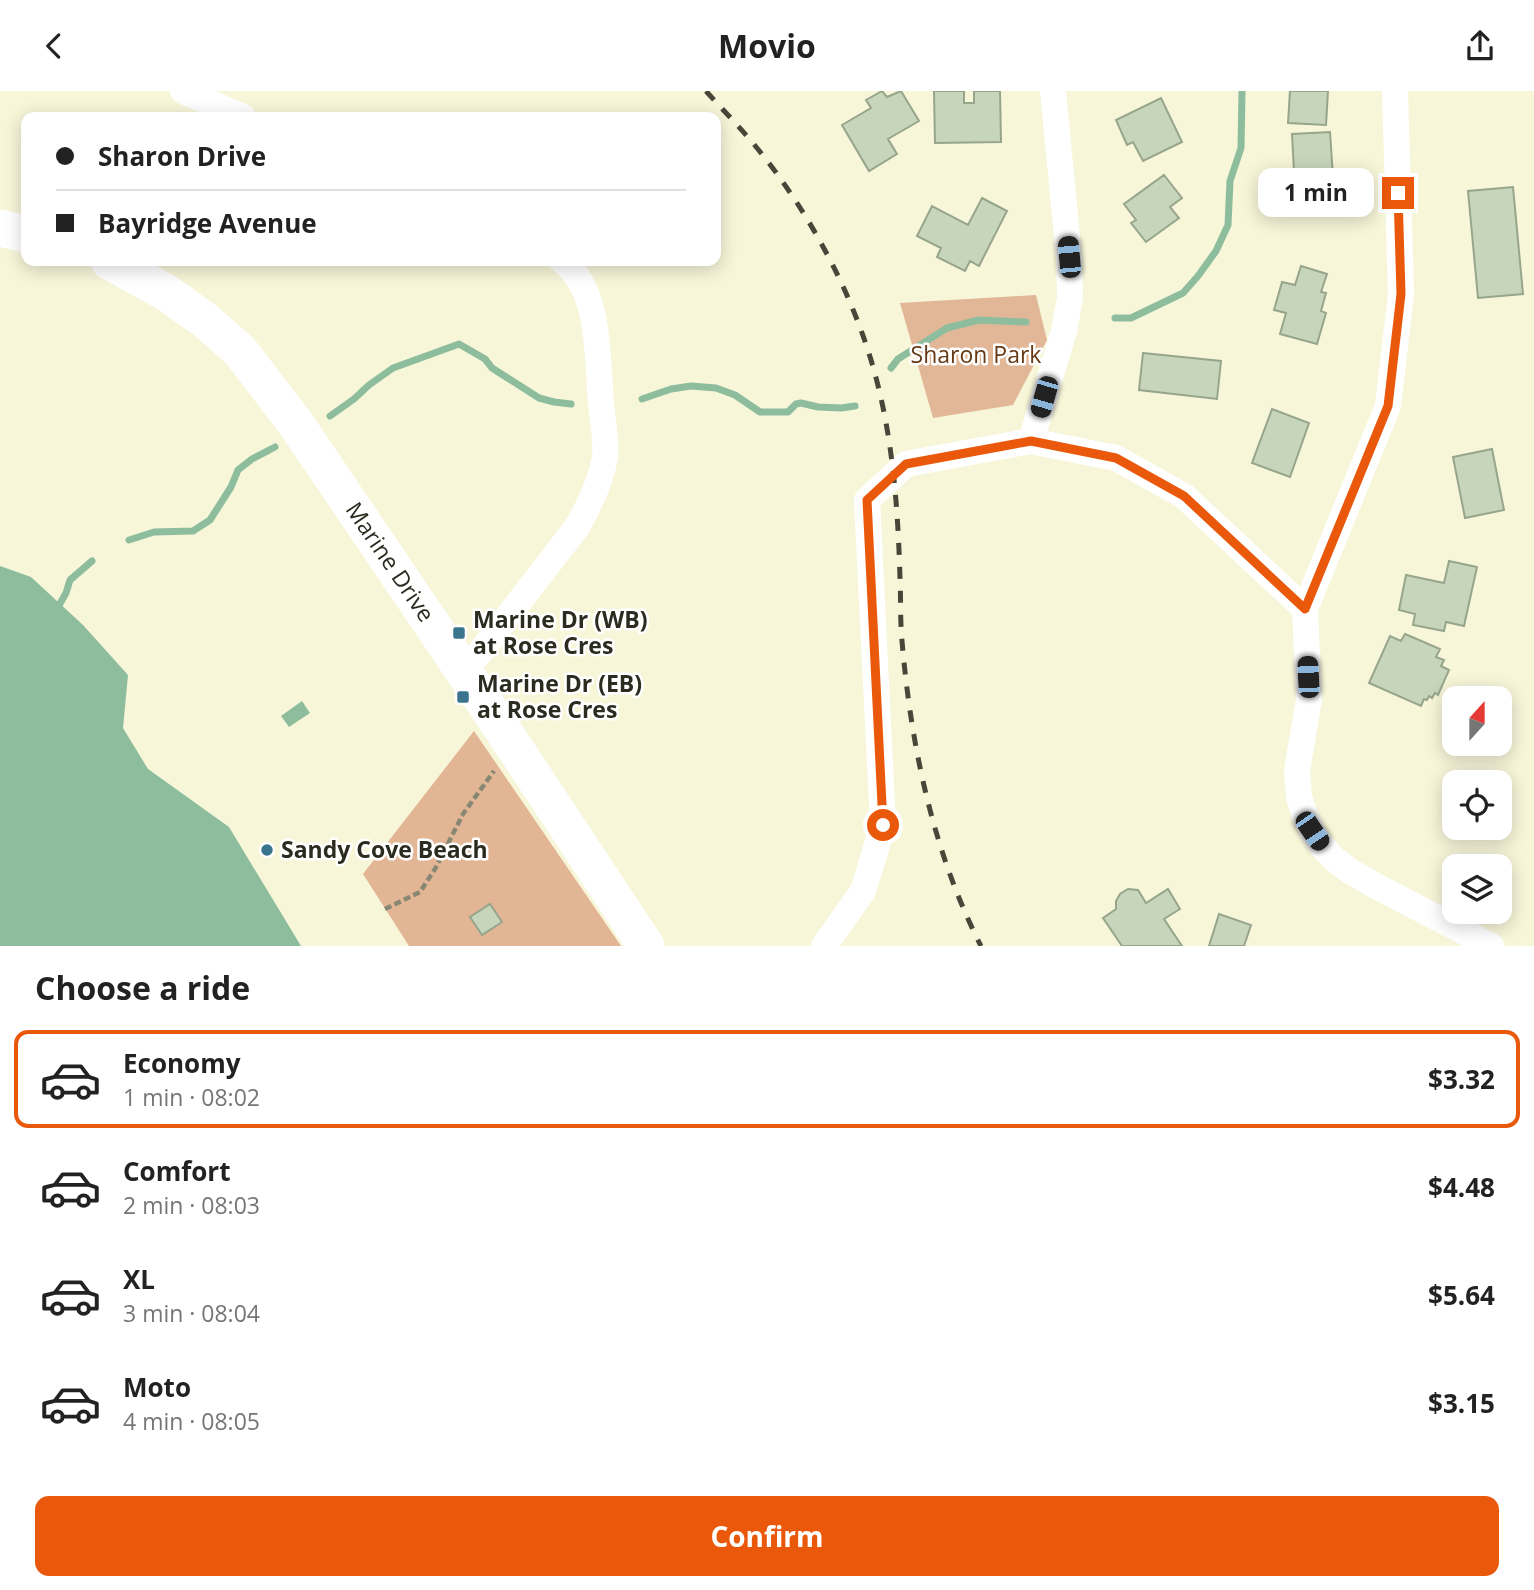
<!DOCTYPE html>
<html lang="en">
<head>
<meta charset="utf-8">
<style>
	body { margin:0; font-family:"Open Sans",sans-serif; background:#f6f6f6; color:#222; height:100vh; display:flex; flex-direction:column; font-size:26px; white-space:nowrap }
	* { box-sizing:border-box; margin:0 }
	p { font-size:23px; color:#767676 }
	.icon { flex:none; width:38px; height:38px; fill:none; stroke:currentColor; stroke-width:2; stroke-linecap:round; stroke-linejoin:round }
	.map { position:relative; height:855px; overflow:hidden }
	.panel { display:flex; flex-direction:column; background:#fff; flex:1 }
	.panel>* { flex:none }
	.hud { position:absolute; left:21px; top:21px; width:700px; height:154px; border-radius:14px; box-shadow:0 4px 18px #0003; display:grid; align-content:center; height:154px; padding:0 35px; background:#fff }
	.needle { width:46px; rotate:21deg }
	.buttons { position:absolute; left:1442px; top:595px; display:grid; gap:14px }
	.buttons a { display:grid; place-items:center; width:70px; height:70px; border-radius:14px; background:#fff; box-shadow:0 4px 18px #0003; font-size:35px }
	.end { position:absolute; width:32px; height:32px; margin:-16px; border:9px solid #ea580c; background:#fff; box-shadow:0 0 0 4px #fff }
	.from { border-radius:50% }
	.bubble { position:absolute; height:49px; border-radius:14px; background:#fff; box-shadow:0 4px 18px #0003; font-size:23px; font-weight:700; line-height:49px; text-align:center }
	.car { position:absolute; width:21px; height:42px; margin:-21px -10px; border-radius:9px; box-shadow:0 0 5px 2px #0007; background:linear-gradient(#222 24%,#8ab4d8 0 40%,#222 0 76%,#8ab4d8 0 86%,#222 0) }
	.hud b { display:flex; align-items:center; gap:24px; height:66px; font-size:26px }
	.hud b+b { border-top:2px solid #e0e0e0 }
	.hud i { width:18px; height:18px; background:#222 }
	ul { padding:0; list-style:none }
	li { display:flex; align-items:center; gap:21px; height:98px; margin:0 14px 10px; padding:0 21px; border:4px solid transparent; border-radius:14px }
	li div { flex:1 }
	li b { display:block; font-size:26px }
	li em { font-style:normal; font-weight:700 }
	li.on { border-color:#ea580c }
	li>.icon { width:63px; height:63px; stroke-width:1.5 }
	h2 { padding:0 35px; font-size:32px; line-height:84px }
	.button { display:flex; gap:14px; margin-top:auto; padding:14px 35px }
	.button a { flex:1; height:80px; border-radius:14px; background:#ea580c; color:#fff; font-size:28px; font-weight:700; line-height:80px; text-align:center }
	header { display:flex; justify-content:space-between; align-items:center; height:91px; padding:0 35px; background:#fff; font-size:32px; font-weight:700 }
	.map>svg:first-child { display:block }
</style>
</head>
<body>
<header><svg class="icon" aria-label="back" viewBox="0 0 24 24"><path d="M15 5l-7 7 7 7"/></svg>Movio<svg class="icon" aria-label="share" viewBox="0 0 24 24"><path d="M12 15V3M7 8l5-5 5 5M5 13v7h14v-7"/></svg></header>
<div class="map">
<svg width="1534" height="855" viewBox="0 0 1534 855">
	<rect width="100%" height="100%" fill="#f7f6d9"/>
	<path fill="#e2b798" d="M1036 204 1047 249 1013 314 933 327 900 212Z"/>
	<path fill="#e2b594" d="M474 640 621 855H409L363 783Z"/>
	<path fill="#8dbd9d" d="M0 475 31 486 83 534 128 584 123 637 148 678 229 736 301 855H0Z
		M302 610 310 622 289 636 281 625Z"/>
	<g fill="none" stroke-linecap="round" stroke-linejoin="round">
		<path stroke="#8dbd9d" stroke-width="7" d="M1115 227H1131L1183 202 1198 185 1216 160 1228 134 1230 90 1241 57 1242 0
			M891 277 898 268 947 237 979 229 1026 231
			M642 308 671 298 691 295 716 297 735 304 760 321H788L796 313 801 312 818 316 841 317 855 315
			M330 325 354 308 369 294 393 277 459 253 485 268 492 277 539 307 554 311 571 313
			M129 449 154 441 193 440 210 429 231 396 238 379 252 368 275 356
			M57 518 66 502 70 489 92 470"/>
	</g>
	<path fill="#c7d5bb" stroke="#97a58c" stroke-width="2" d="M882 0 887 6 901 0 919 30 888 48 897 63 869 80 842 34 871 17 866 9Z
		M934 0H964V12H974V0H1000L1001 51 935 52Z
		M1290 0H1328L1326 34 1288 32Z
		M1161 7 1182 51 1143 70 1133 51 1127 54 1116 29Z
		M1330 41 1335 116 1296 118 1292 43Z
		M1164 84 1182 107 1170 116 1179 127 1146 151 1131 132 1136 129 1124 113Z
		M1513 96 1523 203 1478 207 1468 100Z
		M982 107 1007 120 979 175 970 170 965 180 937 166 941 157 917 145 932 115 968 134Z
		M1301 175 1327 183 1321 201 1326 202 1321 220 1326 222 1317 253 1280 243 1286 222 1274 219 1282 191 1295 194Z
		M1143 262 1221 270 1217 308 1139 299Z
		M1272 318 1309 332 1290 386 1252 372Z
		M1492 358 1504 419 1465 427 1453 366Z
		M1449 470 1477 476 1464 535 1446 531 1444 540 1413 534 1415 523 1399 519 1406 484 1444 492Z
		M1405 543 1440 558 1436 566 1444 569 1441 575 1449 579 1438 604 1435 602 1432 607 1429 605 1427 609 1424 608 1421 615 1369 592 1390 545 1401 550Z
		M1128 798 1138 799 1146 812 1168 798 1180 818 1164 828 1182 855H1122L1103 827 1116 818V810L1120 803Z
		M490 813 502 831 482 844 470 826Z
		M1219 823 1251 834 1244 855H1209Z"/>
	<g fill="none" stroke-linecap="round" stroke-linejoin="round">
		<path stroke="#888774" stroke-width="4.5" stroke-dasharray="7 3.5" stroke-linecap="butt" d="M385 818 420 801 435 778 463 723 494 680"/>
		<path stroke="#fff" stroke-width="26" d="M183 0 243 26
			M1395 0 1401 203 1388 315 1305 518 1309 608 1297 679 1299 706 1305 725 1312 740 1321 754 1334 768 1350 780 1376 795 1491 855
			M1031 350 1064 240 1070 207 1069 166 1053 0
			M462 577 478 564 577 436C589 415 601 390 605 366 607 352 602 326 601 312 597 267 601 198 562 170
			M824 855 863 800 883 734 867 409 906 373 1031 350 1116 367 1184 405 1305 518"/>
		<path stroke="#fff" stroke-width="37" d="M0 137 26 143
			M109 170 167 202 206 230 240 260 296 333 475 597 646 855"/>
		<path stroke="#474639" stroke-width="5" stroke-dasharray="12 12" stroke-linecap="butt" d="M706 0C721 17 737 33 752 51 806 115 853 201 875 283 893 349 898 418 900 487 901 508 900 529 902 550 911 655 933 761 981 855"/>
	</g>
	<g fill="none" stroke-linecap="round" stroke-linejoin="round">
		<path stroke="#ea580c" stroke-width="9" d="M883 734 867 409 906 373 1031 350 1116 367 1184 405 1305 518 1388 315 1401 203 1398 102"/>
	</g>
	<g fill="#3a748d" stroke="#fff" stroke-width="2.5">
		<rect x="452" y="535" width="14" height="14" rx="3.5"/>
		<rect x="456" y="599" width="14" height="14" rx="3.5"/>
		<circle cx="267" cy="759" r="7"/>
	</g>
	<g text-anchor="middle" stroke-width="5" stroke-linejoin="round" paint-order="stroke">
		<g font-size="23" fill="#663a16" stroke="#fff">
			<text x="976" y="272">Sharon Park</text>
		</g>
		<g font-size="23" fill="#2c2b20" stroke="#fff">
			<text transform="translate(390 471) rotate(56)" y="8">Marine Drive</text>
		</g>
		<g font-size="23" font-weight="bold" fill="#2c2b20" stroke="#fff" text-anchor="start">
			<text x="473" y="537">Marine Dr (WB)<tspan x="473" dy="26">at Rose Cres</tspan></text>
			<text x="477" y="601">Marine Dr (EB)<tspan x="477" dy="26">at Rose Cres</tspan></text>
			<text x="281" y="767">Sandy Cove Beach</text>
		</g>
	</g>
</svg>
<div class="buttons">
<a><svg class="needle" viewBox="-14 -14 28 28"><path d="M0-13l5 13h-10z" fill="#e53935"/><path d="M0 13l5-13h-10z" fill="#767676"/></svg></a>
<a><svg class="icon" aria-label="locate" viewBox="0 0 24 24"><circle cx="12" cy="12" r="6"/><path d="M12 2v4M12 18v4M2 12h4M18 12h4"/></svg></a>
<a><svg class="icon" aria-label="layers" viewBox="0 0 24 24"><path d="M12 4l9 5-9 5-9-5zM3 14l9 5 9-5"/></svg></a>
</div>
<i class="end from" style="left:883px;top:734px"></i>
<i class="end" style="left:1398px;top:102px"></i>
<div class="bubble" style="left:1258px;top:77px;width:116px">1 min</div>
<i class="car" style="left:1069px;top:166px;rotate:355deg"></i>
<i class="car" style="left:1044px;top:306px;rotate:196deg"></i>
<i class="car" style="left:1308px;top:586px;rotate:357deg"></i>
<i class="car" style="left:1312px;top:740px;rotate:146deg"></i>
<div class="hud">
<b><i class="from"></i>Sharon Drive</b>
<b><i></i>Bayridge Avenue</b>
</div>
</div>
<section class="panel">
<h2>Choose a ride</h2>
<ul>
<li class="on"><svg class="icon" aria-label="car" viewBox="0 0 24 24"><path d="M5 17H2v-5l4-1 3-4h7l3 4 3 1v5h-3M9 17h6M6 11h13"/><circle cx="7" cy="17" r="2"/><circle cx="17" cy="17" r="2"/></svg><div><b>Economy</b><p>1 min · 08:02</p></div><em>$3.32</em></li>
<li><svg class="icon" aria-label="car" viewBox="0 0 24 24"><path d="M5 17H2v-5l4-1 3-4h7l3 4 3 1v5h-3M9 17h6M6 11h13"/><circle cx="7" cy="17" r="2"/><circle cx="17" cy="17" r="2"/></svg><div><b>Comfort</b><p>2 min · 08:03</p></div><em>$4.48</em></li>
<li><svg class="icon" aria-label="car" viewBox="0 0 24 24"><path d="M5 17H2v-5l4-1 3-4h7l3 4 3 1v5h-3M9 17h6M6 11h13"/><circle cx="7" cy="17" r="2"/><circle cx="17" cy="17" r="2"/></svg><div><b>XL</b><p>3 min · 08:04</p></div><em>$5.64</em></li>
<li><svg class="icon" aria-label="car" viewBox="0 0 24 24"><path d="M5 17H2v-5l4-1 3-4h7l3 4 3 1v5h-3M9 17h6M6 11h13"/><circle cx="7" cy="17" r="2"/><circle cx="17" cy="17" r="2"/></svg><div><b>Moto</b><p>4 min · 08:05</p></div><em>$3.15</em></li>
</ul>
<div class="button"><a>Confirm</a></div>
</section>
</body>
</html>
